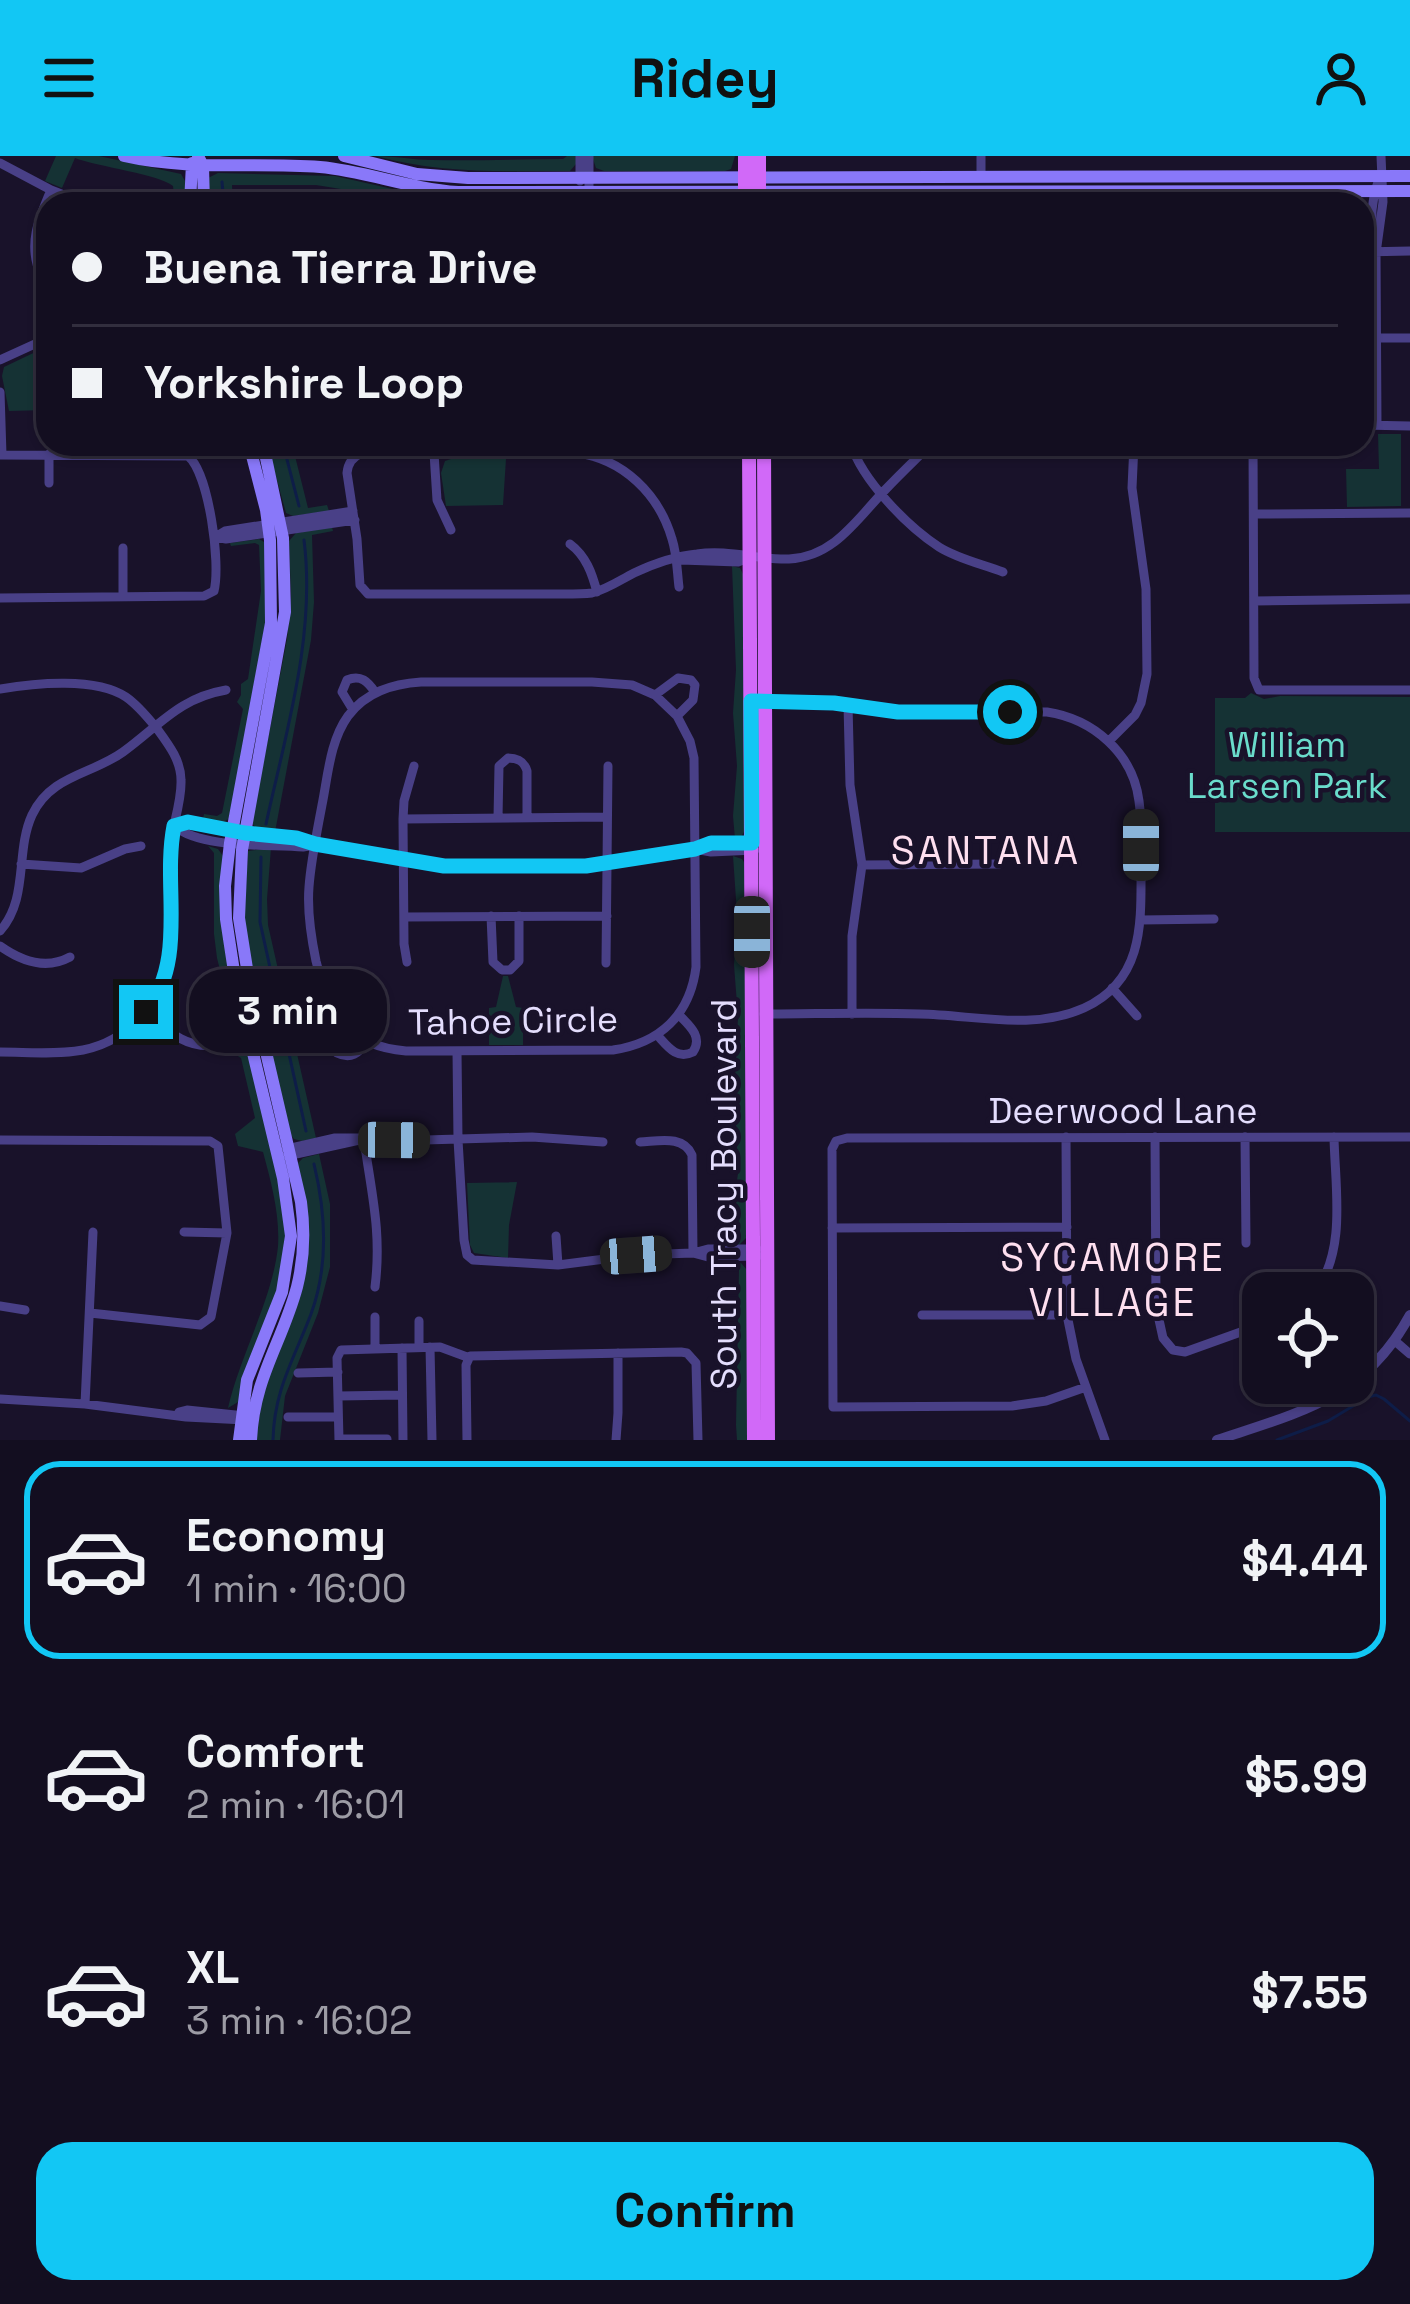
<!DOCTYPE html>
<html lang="en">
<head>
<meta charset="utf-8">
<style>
	body { margin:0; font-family:"Space Grotesk",sans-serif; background:#201c2d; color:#f1f3f6; height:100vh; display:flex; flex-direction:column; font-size:45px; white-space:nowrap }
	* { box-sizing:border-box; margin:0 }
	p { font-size:39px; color:#9d9ca5 }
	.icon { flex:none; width:66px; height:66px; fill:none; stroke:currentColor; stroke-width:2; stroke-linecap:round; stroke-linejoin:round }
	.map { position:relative; height:1284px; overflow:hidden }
	.panel { display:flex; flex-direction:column; background:#130e20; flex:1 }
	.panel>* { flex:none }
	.top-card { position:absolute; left:36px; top:36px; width:1338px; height:264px; border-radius:36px; box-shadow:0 3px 9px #0004,0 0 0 3px #322e3e; display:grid; align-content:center; height:264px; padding:0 36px; background:#130e20 }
	.tools { position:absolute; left:1242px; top:1116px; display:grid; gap:24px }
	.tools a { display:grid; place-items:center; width:132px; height:132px; border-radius:24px; background:#130e20; box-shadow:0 3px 9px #0004,0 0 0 3px #322e3e; font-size:60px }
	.end { position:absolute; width:54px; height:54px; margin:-27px; border:15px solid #12c7f4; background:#111; box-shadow:0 0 0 6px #111 }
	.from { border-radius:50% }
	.bubble { position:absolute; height:84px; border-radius:36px; background:#130e20; box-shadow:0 3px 9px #0004,0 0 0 3px #322e3e; font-size:39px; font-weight:600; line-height:84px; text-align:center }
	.car { position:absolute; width:36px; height:72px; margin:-36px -18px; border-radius:15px; box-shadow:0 0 9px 3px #0007; background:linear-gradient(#222 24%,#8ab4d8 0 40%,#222 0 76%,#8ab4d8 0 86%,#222 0) }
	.top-card b { display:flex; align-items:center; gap:42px; height:114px; font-size:45px }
	.top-card b+b { border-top:3px solid #322e3e }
	.top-card i { width:30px; height:30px; background:#f1f3f6 }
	ul { padding:21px 0 0; list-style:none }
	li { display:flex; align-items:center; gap:36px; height:198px; margin:0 24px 18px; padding:0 12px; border:6px solid transparent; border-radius:36px }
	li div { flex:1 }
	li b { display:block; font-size:45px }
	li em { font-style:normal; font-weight:600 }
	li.active { border-color:#12c7f4 }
	li>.icon { width:108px; height:108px; stroke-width:1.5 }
	.action { display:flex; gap:24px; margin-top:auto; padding:24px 36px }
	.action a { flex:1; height:138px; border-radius:36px; background:#12c7f4; color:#111; font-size:48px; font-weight:600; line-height:138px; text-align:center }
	header { display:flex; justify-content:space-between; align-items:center; height:156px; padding:0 36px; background:#12c7f4; color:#111; font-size:54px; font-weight:600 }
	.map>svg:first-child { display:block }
</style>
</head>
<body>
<header><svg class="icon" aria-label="menu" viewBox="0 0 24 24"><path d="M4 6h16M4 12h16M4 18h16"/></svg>Ridey<svg class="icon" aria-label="person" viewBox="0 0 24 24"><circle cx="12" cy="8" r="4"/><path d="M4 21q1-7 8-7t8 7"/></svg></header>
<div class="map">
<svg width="1410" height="1284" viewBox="0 0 1410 1284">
	<rect width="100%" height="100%" fill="#19122a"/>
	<path fill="#153234" d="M56 0H99L181 18 185 25 186 48H175L173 30C158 18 99 11 75 2L62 32 45 25Z
		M376 0C395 0 414 4 432 4 476 5 519 3 563 3L567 0H576V8L570 15C503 15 440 18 376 0Z
		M592 0H735L731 13 725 15H604L596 12Z
		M218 17 335 20 406 36 412 42 413 48H352L353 35 316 29H232L233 48H208V22Z
		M48 190V254L9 255 2 220 4 211Z
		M1378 278H1401V350L1347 351 1346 313H1379Z
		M267 288H292L308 352 327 349 329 355 293 360 286 357Z
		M451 303H506L503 349 446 350 441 317 445 305Z
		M332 371 333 375 312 379 314 446 311 484 275 676 258 675 252 667 287 483 291 440 289 385 296 377Z
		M259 383 264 386 268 452 229 663 222 666 203 663 204 658 217 660 222 657 243 553 237 546 241 539V528L248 523 261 435 259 389 255 387 231 390 230 387Z
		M732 410 740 412 743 418 745 674 741 681 735 683 733 660 737 610 733 557 736 514Z
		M1251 537 1264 543 1280 540 1410 541V676H1215V542H1245Z
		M208 690 218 693 223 700 221 745 281 1038C284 1059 288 1081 284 1103 277 1153 248 1196 238 1246L228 1252C240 1199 273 1142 278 1090 280 1058 271 1026 263 996L238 990 235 978 255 962 241 902 230 895 232 887 229 880 234 870 217 802 214 778V697Z
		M271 692 267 743 268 769 316 982 302 985 294 983 290 978 248 795 244 768 248 695Z
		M733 700 742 703 745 708 746 1082 739 1089H733L737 1081 735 1040 738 1017 734 941 738 861 734 809 737 758Z
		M503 820H508L516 851 523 852V889H489V852L496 851Z
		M319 998 330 1048V1111L318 1157 285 1240 280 1284H256L263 1235 304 1120 298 1007 303 1002Z
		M517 1026 509 1069 508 1102 474 1097 470 1089 467 1027Z
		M736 1106 741 1107 747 1114 748 1284H737L736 1269 739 1113 735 1109Z"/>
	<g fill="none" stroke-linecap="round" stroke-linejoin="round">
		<path stroke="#0e1d48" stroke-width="3" d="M222 26 224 48
			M283 288 299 350
			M266 668C286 576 316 479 304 384
			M261 701 260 766 306 975
			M273 1284C274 1234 294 1203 311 1158 329 1109 326 1058 314 1008
			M1277 1284 1328 1265 1368 1241 1376 1239 1384 1243 1410 1265"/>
		<path stroke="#494087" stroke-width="9" d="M580 0V25
			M589 0V36
			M981 0V20
			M0 7 51 34 87 48
			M409 30 415 36 417 48
			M1377 90 1383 46 1381 0
			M1362 96 1410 95
			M41 119C27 89 39 62 51 34
			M1362 182H1410
			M0 204 48 182
			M0 236 2 299
			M1362 269 1410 270
			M1377 269 1376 96C1369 71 1371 44 1380 20
			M851 288C862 324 907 370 939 391 958 403 982 408 1003 416
			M1253 288 1254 522 1259 534H1410
			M434 297 437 344 451 374
			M49 298V327
			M0 299 188 300C209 317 221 408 214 435L204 440 0 442
			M1254 358 1410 357
			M215 381 226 383 355 364
			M215 381 225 375 353 355
			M570 388C586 400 592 417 597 436
			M123 392V441
			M681 404 738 406 748 402
			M679 431C677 415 677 398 672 383 659 338 623 303 577 297H361C352 302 348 307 347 317L357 383 360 429 368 438H564C574 438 583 438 592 437 608 433 620 424 634 417 653 408 677 400 697 398 728 393 758 404 789 403 834 401 857 363 885 334 900 318 916 303 931 288
			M1254 445 1410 443
			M421 526H592L632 529 655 539 677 560 690 585 694 602 696 811C690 859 660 887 613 894L406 895C347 890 329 858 316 805 311 781 307 756 309 731 311 704 317 676 322 649 328 619 330 585 348 560 366 536 392 528 421 526Z
			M0 533C35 527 96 521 126 541 139 550 149 563 158 574 169 589 181 605 181 624 182 648 171 672 169 697 167 727 173 758 171 789 168 838 133 884 83 894 56 899 27 896 0 896
			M655 539 678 522 691 524 695 529 693 544 677 560
			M848 549 850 629 862 709 852 780V858
			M353 554 342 536 347 524C361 518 368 526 375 536
			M1109 585 1135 559 1141 547 1147 518 1146 433 1132 332 1134 288
			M498 662 499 610 508 602C518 602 524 605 527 615V662
			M403 663 606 661
			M174 670 187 666 253 678 304 683 315 689 425 709 464 710 586 709 695 693 711 687 755 688
			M174 670C202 693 267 688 303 691L315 689
			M700 694 711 696 755 694
			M21 708 81 712 125 693 141 690
			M862 709 999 708
			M491 760 493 806 502 814H510L519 805V760
			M404 761 607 760
			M1141 764 1214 763
			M0 775C29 743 15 696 32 659 51 619 91 619 123 596 159 570 179 542 226 534
			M0 790C21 805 46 814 70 801
			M407 806 404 788 403 663 404 645 414 610
			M606 807 608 610
			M1112 832 1137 860
			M146 856C168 875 186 893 216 889
			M764 858C816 858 868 856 920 858 974 859 1033 875 1084 852 1145 824 1141 766 1141 709 1141 688 1142 666 1139 645 1133 597 1093 563 1047 556H898L834 547 764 545
			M342 868C335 877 329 886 337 897 351 904 359 897 366 886
			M658 880C668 891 677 904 693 896 703 881 690 870 679 859
			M457 895 458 984 464 1084 467 1099 473 1104 558 1109 636 1099 693 1097 708 1093H757
			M1066 981 1067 1159 1076 1203 1105 1284
			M1155 981 1156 1150 1163 1182 1173 1194 1185 1196 1263 1168
			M1245 981 1246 1087
			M364 983C371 1036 382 1075 375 1131
			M0 984 210 985 218 990 227 1077 211 1161 200 1169 90 1157
			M640 986C660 985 683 979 692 999L693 1097
			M287 993 335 982H358
			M287 1000 364 983 425 984 532 981 603 986
			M832 1072 1067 1071
			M184 1076 227 1077
			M556 1080 558 1109
			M693 1097 708 1101 758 1100
			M1315 1137C1347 1093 1335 1032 1334 981
			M0 1150 25 1154
			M922 1159H1067
			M375 1161V1192
			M419 1165V1191
			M1395 1185 1410 1198
			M430 1191 432 1284
			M402 1192 403 1284
			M298 1217 338 1216
			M1086 1231 1046 1245 1012 1250 833 1251 832 993 836 985 847 982 1410 981
			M338 1240 402 1239
			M0 1243 85 1248 186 1261 245 1264
			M85 1248 93 1076
			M179 1256 187 1254 245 1260
			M288 1261H338
			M339 1283H387
			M339 1284 337 1202 341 1194 440 1191 467 1201
			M467 1284 466 1209 470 1200 681 1196 687 1197 696 1207 698 1284
			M616 1284 618 1257V1197"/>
		<path stroke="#494087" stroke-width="10" d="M1217 1284C1301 1256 1365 1242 1410 1159"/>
		<path stroke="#8978f9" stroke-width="12" d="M124 0C189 15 254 6 320 11 366 15 410 33 458 36L1410 35
			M198 0 203 10 204 48
			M344 0 417 18 468 22 1410 20
			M190 48 192 7
			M239 1284 247 1224 282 1136 291 1080 283 1022 235 822 226 763 225 730 230 687 271 467 270 384 266 354 249 288
			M251 1284C254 1221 282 1187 297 1131 304 1103 305 1075 301 1046L248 819 239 762 242 694 285 456 283 382 263 288"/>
		<path stroke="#d169f8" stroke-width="14" d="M745 0V48
			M759 0V48
			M749 288 754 1284
			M764 288 768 1284"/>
	</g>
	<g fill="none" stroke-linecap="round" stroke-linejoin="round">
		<path stroke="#12c7f4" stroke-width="15" d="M146 856C188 802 162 732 174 670L188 666 245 677 296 682 315 688 444 710H586L695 693 711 687H752L751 545 834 547 898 556H1010"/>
	</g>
	<g text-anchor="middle" stroke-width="9" stroke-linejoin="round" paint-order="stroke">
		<g font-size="36" fill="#6adccb" stroke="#19122a">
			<text x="1287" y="601">William<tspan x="1287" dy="41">Larsen Park</tspan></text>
		</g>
		<g font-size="36" fill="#e4ddfd" stroke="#19122a">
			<text transform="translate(513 864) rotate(-1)" y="13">Tahoe Circle</text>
			<text x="1123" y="967">Deerwood Lane</text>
			<text transform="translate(723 1038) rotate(-90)" y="13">South Tracy Boulevard</text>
		</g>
		<g font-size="39" letter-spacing="3" fill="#fedfef" stroke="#19122a">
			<text x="986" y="708">SANTANA</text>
			<text x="1113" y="1115">SYCAMORE<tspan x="1113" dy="45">VILLAGE</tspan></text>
		</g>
	</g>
</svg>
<div class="tools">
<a><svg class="icon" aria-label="locate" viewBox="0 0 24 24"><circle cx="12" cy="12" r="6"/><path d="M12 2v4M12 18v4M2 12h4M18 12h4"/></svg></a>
</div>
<i class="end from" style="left:1010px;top:556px"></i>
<i class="end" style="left:146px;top:856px"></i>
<div class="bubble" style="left:189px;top:813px;width:198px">3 min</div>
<i class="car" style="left:1141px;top:689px;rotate:0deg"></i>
<i class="car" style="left:752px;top:776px;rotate:180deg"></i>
<i class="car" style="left:394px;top:984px;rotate:91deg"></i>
<i class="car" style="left:636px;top:1099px;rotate:86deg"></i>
<div class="top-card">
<b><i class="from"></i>Buena Tierra Drive</b>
<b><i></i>Yorkshire Loop</b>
</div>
</div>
<section class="panel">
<ul>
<li class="active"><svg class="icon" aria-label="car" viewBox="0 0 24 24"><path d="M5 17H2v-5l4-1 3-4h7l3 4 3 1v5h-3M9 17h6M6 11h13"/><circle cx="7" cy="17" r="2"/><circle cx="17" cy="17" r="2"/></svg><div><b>Economy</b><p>1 min · 16:00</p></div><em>$4.44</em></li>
<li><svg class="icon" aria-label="car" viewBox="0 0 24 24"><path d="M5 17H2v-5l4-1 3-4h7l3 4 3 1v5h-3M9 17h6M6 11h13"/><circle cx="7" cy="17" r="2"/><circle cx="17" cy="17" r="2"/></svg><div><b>Comfort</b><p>2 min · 16:01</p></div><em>$5.99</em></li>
<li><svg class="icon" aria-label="car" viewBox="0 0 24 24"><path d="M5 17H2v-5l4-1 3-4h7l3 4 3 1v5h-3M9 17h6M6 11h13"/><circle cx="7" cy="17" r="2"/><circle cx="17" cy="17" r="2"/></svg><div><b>XL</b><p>3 min · 16:02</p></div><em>$7.55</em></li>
</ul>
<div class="action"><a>Confirm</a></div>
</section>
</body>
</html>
